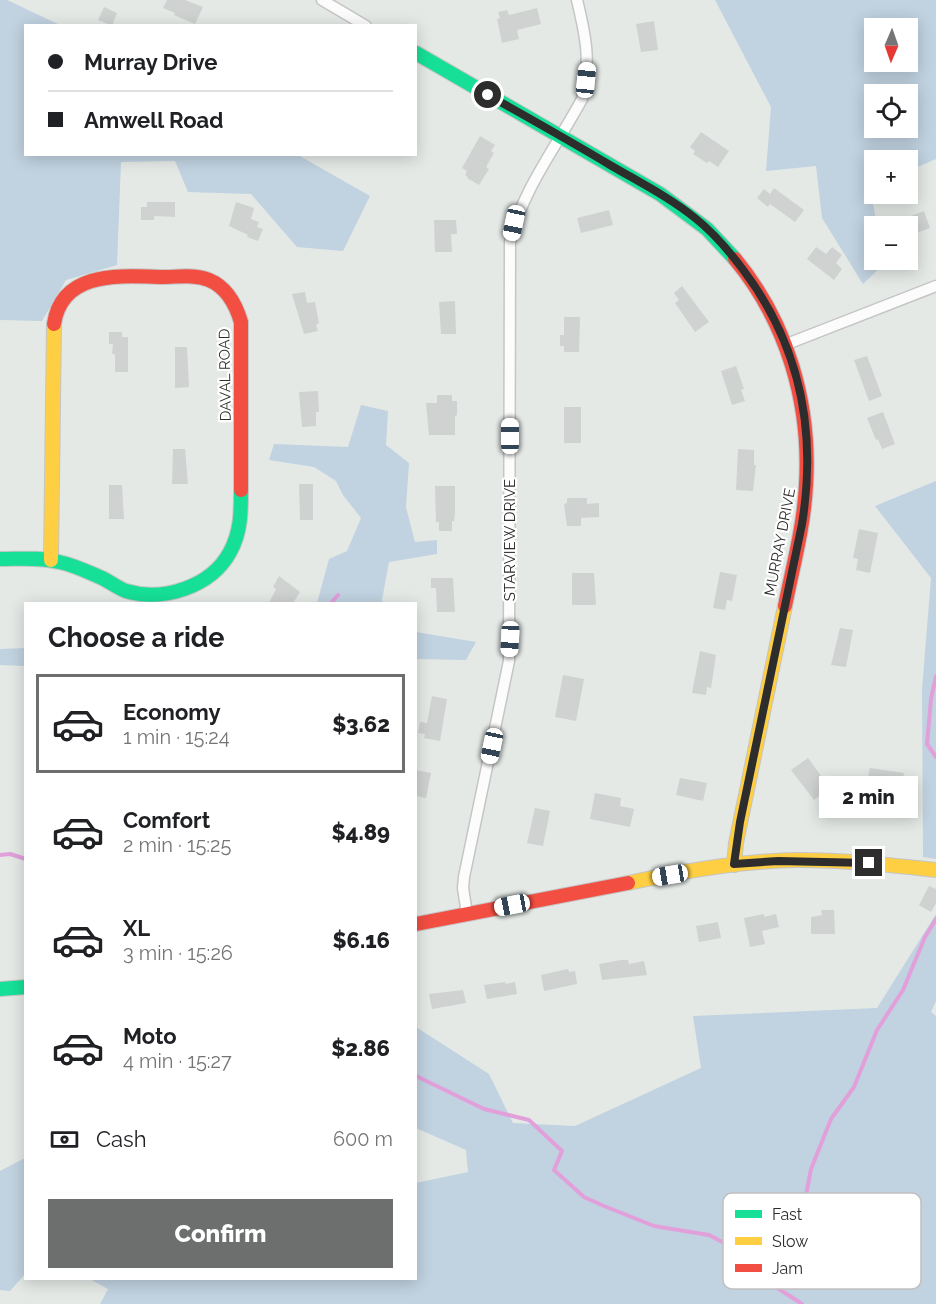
<!DOCTYPE html>
<html lang="en">
<head>
<meta charset="utf-8">
<style>
	body { margin:0; font-family:Raleway,sans-serif; background:#f2f2f2; color:#202124; height:100vh; display:flex; flex-direction:column; font-size:22px; white-space:nowrap }
	* { box-sizing:border-box; margin:0 }
	p { font-size:20px; color:#757577 }
	.icon { flex:none; width:33px; height:33px; fill:none; stroke:currentColor; stroke-width:2; stroke-linecap:round; stroke-linejoin:round }
	.map { position:relative; flex:1; overflow:hidden }
	.side { position:absolute; left:24px; top:602px; width:393px; height:678px; display:flex; flex-direction:column; background:#fff; border-radius:0px; box-shadow:0 3px 15px #0003 }
	.side>* { flex:none }
	.banner { position:absolute; left:24px; top:24px; width:393px; height:132px; border-radius:0px; box-shadow:0 3px 15px #0003; display:grid; align-content:center; height:132px; padding:0 24px; background:#fff }
	.needle { width:39px; rotate:182deg }
	.tools { position:absolute; left:864px; top:18px; display:grid; gap:12px }
	.tools a { display:grid; place-items:center; width:54px; height:54px; border-radius:0px; background:#fff; box-shadow:0 3px 15px #0003; font-size:30px }
	.end { position:absolute; width:27px; height:27px; margin:-14px; border:8px solid #2d2d2d; background:#fff; box-shadow:0 0 0 3px #fff }
	.from { border-radius:50% }
	.bubble { position:absolute; height:42px; border-radius:0px; background:#fff; box-shadow:0 3px 15px #0003; font-size:20px; font-weight:800; line-height:42px; text-align:center }
	.car { position:absolute; width:18px; height:36px; margin:-18px -9px; border-radius:8px; box-shadow:0 0 4px 2px #0007; background:linear-gradient(#fff 24%,#345 0 40%,#fff 0 76%,#345 0 86%,#fff 0) }
	.banner b { display:flex; align-items:center; gap:21px; height:57px; font-size:22px }
	.banner b+b { border-top:2px solid #e0e0e0 }
	.banner i { width:15px; height:15px; background:#202124 }
	ul { padding:0; list-style:none }
	li { display:flex; align-items:center; gap:18px; height:99px; margin:0 12px 9px; padding:0 12px; border:3px solid transparent; border-radius:0px }
	li div { flex:1 }
	li b { display:block; font-size:22px }
	li em { font-style:normal; font-weight:800 }
	li.current { border-color:#6d6f6e }
	li>.icon { width:54px; height:54px; stroke-width:1.5 }
	h2 { padding:0 24px; font-size:27px; line-height:72px }
	.pay { display:flex; align-items:center; gap:15px; height:66px; padding:0 24px; font-size:22px }
	.pay p { margin-inline-start:auto }
	.button { display:flex; gap:12px; margin-top:auto; padding:12px 24px }
	.button a { flex:1; height:69px; border-radius:0px; background:#6d6f6e; color:#fff; font-size:24px; font-weight:800; line-height:69px; text-align:center }
	.map>svg:first-child { display:block }
</style>
</head>
<body>
<div class="map">
<svg width="936" height="1304" viewBox="0 0 936 1304">
	<rect width="100%" height="100%" fill="#e4e9e6"/>
	<path fill="#c1d2e0" fill-rule="evenodd" d="M0 0H7L60 25 26 26V154L298 155 370 196 343 251 297 247 251 194 188 192 175 161 121 162 117 265 66 280 42 321 0 320Z
		M715 0H936V159L908 171V160H874V184L870 186 877 226H874V260H883V265L863 284 822 218 816 166 766 171 771 107ZM874 28H908V62H874ZM874 94H908V128H874Z
		M361 405 388 411 386 445 409 463 406 507 415 542 437 540V554L389 562 382 600 383 603H317L329 559 347 551 361 518 343 495 336 481 314 467 269 460 274 444 348 447Z
		M936 481V859L923 857 922 689 931 578 875 506Z
		M416 632 476 642 466 660 416 659Z
		M25 648V666L0 665V649Z
		M936 914V1001L931 1012 936 1016V1304H100L108 1289 88 1278H416V1183L468 1172 466 1150 416 1128V1027L489 1074 513 1123 575 1126 701 1068 693 1016 877 1008Z
		M25 1158V1274L10 1291 0 1290V1171Z"/>
	<g fill="none" stroke-linecap="round" stroke-linejoin="round">
		<path stroke="#e2a0db" stroke-width="4" d="M331 603 338 595
			M936 676 931 699 927 744 936 757
			M0 855 10 854 26 859
			M416 1076 484 1109 529 1120 562 1151 554 1170 584 1197 604 1206 654 1226 709 1235 730 1246 738 1270 779 1289 802 1304
			M738 1270 778 1253 801 1248 808 1235 805 1200 811 1169 831 1119 854 1087 877 1030 903 990 925 937 936 919"/>
	</g>
	<path fill="#cfd2d0" d="M167 0H185L203 7 195 24 174 15 175 13 163 8Z
		M104 7 117 13 112 26 98 20Z
		M537 8 541 24 517 30 519 39 502 43 497 19 500 18 498 12 507 10 509 15Z
		M654 21 658 50 641 52 636 24Z
		M701 132 729 151 718 167 709 161 707 163 693 154 695 151 690 147Z
		M480 136 495 145 491 151 494 153 486 167 489 169 479 185 467 178 468 177 465 175 467 171 462 168Z
		M774 188 804 210 795 222 770 204 768 207 757 198 764 189 770 194Z
		M147 202H175V217L154 216V220H141V207H147Z
		M236 202 254 208 251 219 259 222 257 227 263 229 258 241 247 237 248 235 229 226Z
		M609 210 613 225 581 233 577 218Z
		M924 211 930 228 908 236V226H885Z
		M434 220H456L457 234H451L452 252H435Z
		M816 247 826 254 832 247 842 255 836 263 842 269 834 280 807 259Z
		M682 286 709 322 695 332 675 303 679 300 674 293Z
		M305 292 307 303 315 302 319 323 316 325 318 331 304 334 292 294Z
		M455 301 456 334H441L439 302Z
		M564 317H580L579 352H564V346H560V335H564Z
		M109 332H122V337H128V372H115V354H112L113 344H109Z
		M175 347H187L189 387 175 388Z
		M867 356 882 396 869 401 854 360Z
		M736 366 744 389 741 390 745 401 732 405 721 371Z
		M318 391 319 412H316V426L302 427 299 392Z
		M437 395H452V401H457V415L455 416V435H429L426 403H437Z
		M564 407H581V443H564Z
		M883 412 895 444 882 449 878 439 876 440 867 418Z
		M173 449H185L188 484H172Z
		M738 449 754 450V465H756L753 491 736 490Z
		M299 484H313V520H300Z
		M109 485H122L124 519H109Z
		M435 486H455V514L454 521H452V531H439V522H436Z
		M567 498H587V504L599 503V517L581 518V526H567L564 504 567 503Z
		M859 529 878 533 870 573 856 570 858 559 853 558Z
		M720 572 737 575 732 601 727 600 725 610 713 608Z
		M572 573H594L596 605H572Z
		M279 576 300 592 293 603H269L276 589 273 587Z
		M431 578H453L455 612H437L436 588H431Z
		M840 628 853 630 846 667 831 665Z
		M700 651 716 655 711 688 707 687 706 695 692 693Z
		M563 675 584 679 576 721 555 717Z
		M432 696 447 699 440 741 424 738 425 734 418 733 420 722 427 723Z
		M808 758 830 788 814 800 791 770Z
		M870 768 904 773 900 794 879 789 878 793 865 790Z
		M416 770 431 773 426 798 416 796Z
		M680 778 707 783 703 801 676 795Z
		M595 793 621 798 620 806 634 809 630 827 590 819Z
		M535 808 550 811 543 846 527 843Z
		M929 886 936 889V903L931 912 919 905Z
		M821 910H834L835 934H811V917L822 915Z
		M764 914V917L776 914 779 927 762 931 765 944 750 947 744 918Z
		M718 922 721 938 699 942 696 926Z
		M621 960H628L629 964 644 961 647 975 602 980 599 964Z
		M568 969 569 972 575 971 577 984 544 991 541 975Z
		M505 982 506 984 515 982 517 994 487 999 484 985Z
		M463 990 466 1003 432 1009 429 994Z"/>
	<g fill="none" stroke-linecap="round" stroke-linejoin="round">
		<g stroke="#c5c5c5" stroke-width="13">
			<path id="street" d="M322 0 366 26
				M787 344 936 286
				M467 914 463 888 464 877 509 661 510 242C522 190 557 146 582 99 591 61 586 37 577 0"/>
		</g>
		<g stroke="#c5c5c5" stroke-width="16">
			<path id="fast" d="M416 53 660 194 707 229 735 259
				M0 559C20 559 40 557 59 562 74 565 88 572 102 578 110 582 118 588 126 591 163 602 211 587 230 552 241 532 241 512 241 490
				M0 989 26 987"/>
		</g>
		<g stroke="#c5c5c5" stroke-width="16">
			<path id="slow" d="M51 560 54 324
				M734 865 736 843 785 606
				M628 883C684 871 740 861 798 860 844 860 890 865 936 870"/>
		</g>
		<g stroke="#c5c5c5" stroke-width="16">
			<path id="jam" d="M735 259C787 322 811 403 806 485 804 526 793 566 785 606
				M54 324C62 270 121 276 163 277 178 277 195 274 209 280 226 287 236 305 241 322V490
				M416 924 628 883"/>
		</g>
		<use href="#street" stroke="#fbfcfb" stroke-width="10"/>
		<use href="#fast" stroke="#16e098" stroke-width="14"/>
		<use href="#slow" stroke="#ffcf43" stroke-width="14"/>
		<use href="#jam" stroke="#f24e42" stroke-width="14"/>
	</g>
	<g fill="none" stroke-linecap="round" stroke-linejoin="round">
		<path stroke="#2d2d2d" stroke-width="8" d="M488 95C529 118 570 141 610 165 639 182 669 197 695 218 714 233 730 252 744 271 801 347 817 432 802 524L740 822 734 864 778 861 869 863"/>
	</g>
	<g text-anchor="middle" stroke-width="4.5" stroke-linejoin="round" paint-order="stroke">
		<g font-size="15" fill="#2d2d2d" stroke="#fff">
			<text transform="translate(225 375) rotate(-91)" y="5">DAVAL ROAD</text>
			<text transform="translate(510 540) rotate(-90)" y="5">STARVIEW DRIVE</text>
			<text transform="translate(780 542) rotate(-79)" y="5">MURRAY DRIVE</text>
		</g>
	</g>
	<rect x="723" y="1193" width="198" height="96" rx="9" fill="#fff" stroke="#c0c0c0" stroke-width="1.5"/>
	<rect x="735" y="1210" width="27" height="8" fill="#16e098"/>
	<rect x="735" y="1237" width="27" height="8" fill="#ffcf43"/>
	<rect x="735" y="1264" width="27" height="8" fill="#f24e42"/>
	<g font-size="16" fill="#2d2d2d">
		<text x="772" y="1220">Fast</text>
		<text x="772" y="1247">Slow</text>
		<text x="772" y="1274">Jam</text>
	</g>
</svg>
<div class="tools">
<a><svg class="needle" viewBox="-14 -14 28 28"><path d="M0-13l5 13h-10z" fill="#e53935"/><path d="M0 13l5-13h-10z" fill="#757577"/></svg></a>
<a><svg class="icon" aria-label="locate" viewBox="0 0 24 24"><circle cx="12" cy="12" r="6"/><path d="M12 2v4M12 18v4M2 12h4M18 12h4"/></svg></a>
<a>+</a>
<a>−</a>
</div>
<i class="end from" style="left:488px;top:95px"></i>
<i class="end" style="left:869px;top:863px"></i>
<div class="bubble" style="left:819px;top:776px;width:99px">2 min</div>
<i class="car" style="left:586px;top:80px;rotate:6deg"></i>
<i class="car" style="left:514px;top:223px;rotate:192deg"></i>
<i class="car" style="left:510px;top:436px;rotate:0deg"></i>
<i class="car" style="left:510px;top:639px;rotate:183deg"></i>
<i class="car" style="left:492px;top:746px;rotate:192deg"></i>
<i class="car" style="left:670px;top:875px;rotate:260deg"></i>
<i class="car" style="left:512px;top:905px;rotate:259deg"></i>
<div class="banner">
<b><i class="from"></i>Murray Drive</b>
<b><i></i>Amwell Road</b>
</div>
<section class="side">
<h2>Choose a ride</h2>
<ul>
<li class="current"><svg class="icon" aria-label="car" viewBox="0 0 24 24"><path d="M5 17H2v-5l4-1 3-4h7l3 4 3 1v5h-3M9 17h6M6 11h13"/><circle cx="7" cy="17" r="2"/><circle cx="17" cy="17" r="2"/></svg><div><b>Economy</b><p>1 min · 15:24</p></div><em>$3.62</em></li>
<li><svg class="icon" aria-label="car" viewBox="0 0 24 24"><path d="M5 17H2v-5l4-1 3-4h7l3 4 3 1v5h-3M9 17h6M6 11h13"/><circle cx="7" cy="17" r="2"/><circle cx="17" cy="17" r="2"/></svg><div><b>Comfort</b><p>2 min · 15:25</p></div><em>$4.89</em></li>
<li><svg class="icon" aria-label="car" viewBox="0 0 24 24"><path d="M5 17H2v-5l4-1 3-4h7l3 4 3 1v5h-3M9 17h6M6 11h13"/><circle cx="7" cy="17" r="2"/><circle cx="17" cy="17" r="2"/></svg><div><b>XL</b><p>3 min · 15:26</p></div><em>$6.16</em></li>
<li><svg class="icon" aria-label="car" viewBox="0 0 24 24"><path d="M5 17H2v-5l4-1 3-4h7l3 4 3 1v5h-3M9 17h6M6 11h13"/><circle cx="7" cy="17" r="2"/><circle cx="17" cy="17" r="2"/></svg><div><b>Moto</b><p>4 min · 15:27</p></div><em>$2.86</em></li>
</ul>
<div class="pay"><svg class="icon" aria-label="cash" viewBox="0 0 24 24"><path d="M3 7h18v10H3z"/><circle cx="12" cy="12" r="2"/></svg>Cash<p>600 m</p></div>
<div class="button"><a>Confirm</a></div>
</section>
</div>
</body>
</html>
